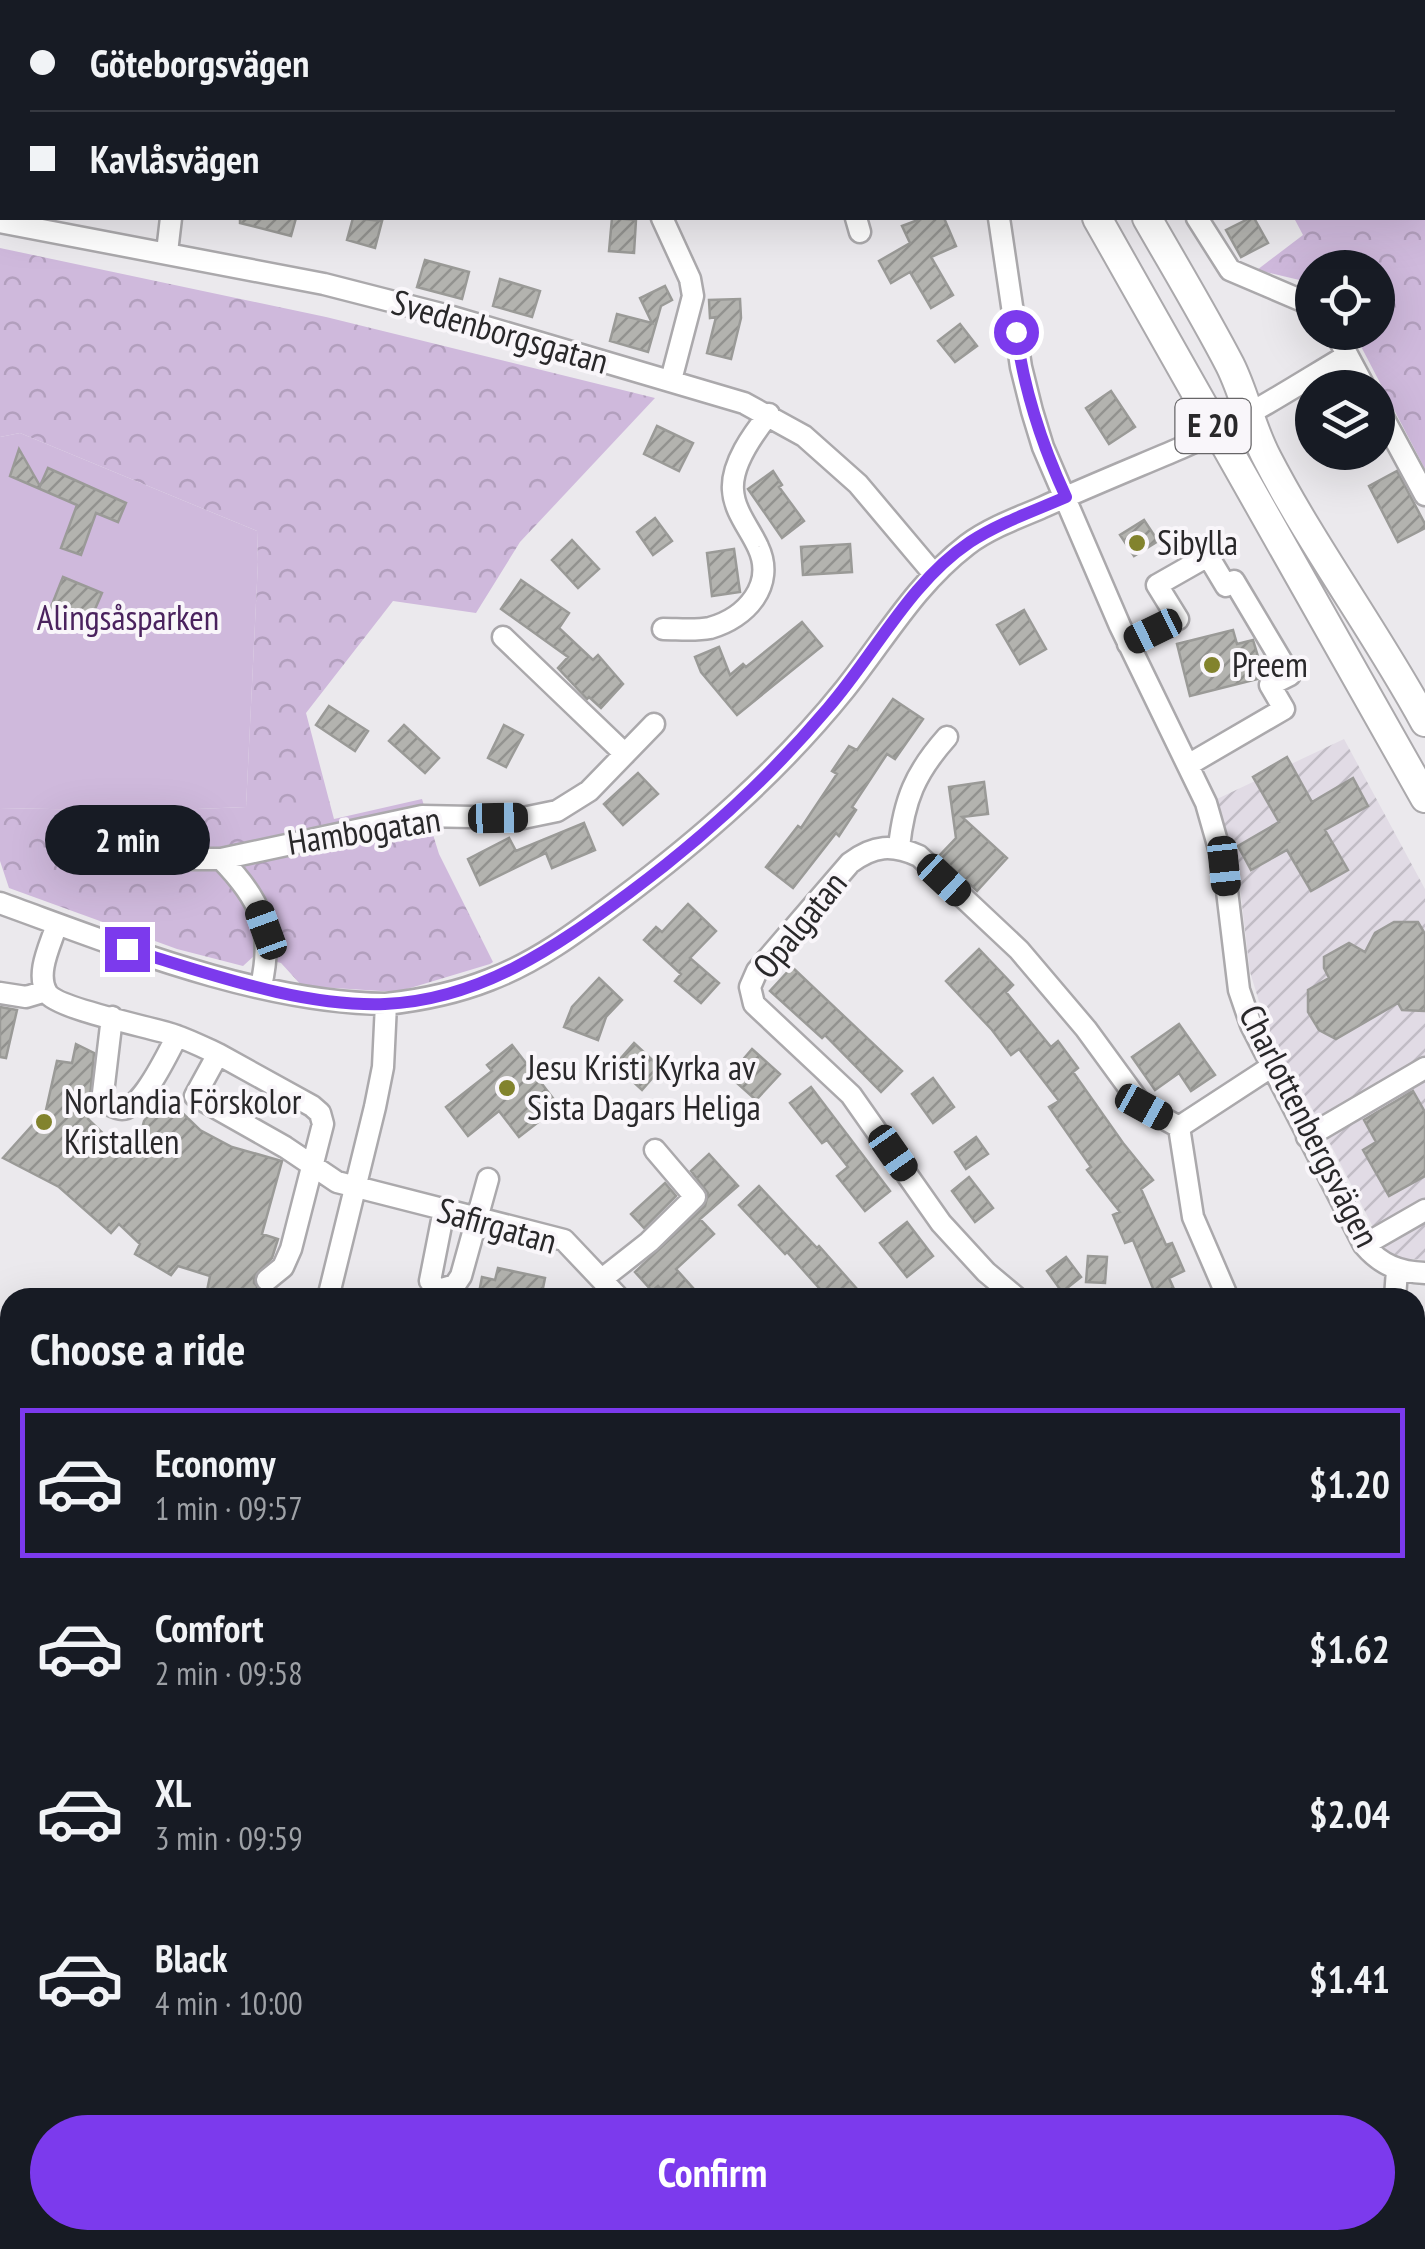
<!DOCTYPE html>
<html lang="en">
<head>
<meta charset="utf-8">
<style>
	body { margin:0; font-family:"PT Sans Narrow",sans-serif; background:#242831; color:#f1f3f6; height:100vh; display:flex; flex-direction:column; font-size:38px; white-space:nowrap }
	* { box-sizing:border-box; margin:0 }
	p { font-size:32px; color:#9ea1a6 }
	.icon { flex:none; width:55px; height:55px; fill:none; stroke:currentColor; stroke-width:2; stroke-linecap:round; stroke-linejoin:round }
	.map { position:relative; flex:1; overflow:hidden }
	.drawer { position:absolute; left:0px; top:1288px; width:1425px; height:962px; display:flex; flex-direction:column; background:#171b24; border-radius:30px 30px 0 0; box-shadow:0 10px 40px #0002 }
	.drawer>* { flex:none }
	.hud { position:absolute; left:0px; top:0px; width:1425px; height:220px; box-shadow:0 10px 40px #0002; display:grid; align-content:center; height:220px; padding:0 30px; background:#171b24 }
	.controls { position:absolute; left:1295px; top:250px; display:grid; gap:20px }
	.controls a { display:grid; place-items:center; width:100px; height:100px; border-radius:50%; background:#171b24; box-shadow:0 10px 40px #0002; font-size:50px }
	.end { position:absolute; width:45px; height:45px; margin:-22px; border:12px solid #7c3aed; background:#fff; box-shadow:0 0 0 5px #fff }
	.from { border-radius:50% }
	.bubble { position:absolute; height:70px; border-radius:35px; background:#171b24; box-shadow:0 10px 40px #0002; font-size:32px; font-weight:800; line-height:70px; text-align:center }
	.car { position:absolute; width:30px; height:60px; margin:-30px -15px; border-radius:12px; box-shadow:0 0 8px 2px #0007; background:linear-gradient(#222 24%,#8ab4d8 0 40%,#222 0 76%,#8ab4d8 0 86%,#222 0) }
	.hud b { display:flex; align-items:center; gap:35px; height:95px; font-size:38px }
	.hud b+b { border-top:2px solid #363941 }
	.hud i { width:25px; height:25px; background:#f1f3f6 }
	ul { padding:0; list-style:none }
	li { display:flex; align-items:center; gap:30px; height:150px; margin:0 20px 15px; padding:0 10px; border:5px solid transparent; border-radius:0px }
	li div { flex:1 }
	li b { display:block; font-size:38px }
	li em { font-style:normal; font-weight:800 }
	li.current { border-color:#7c3aed }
	li>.icon { width:90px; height:90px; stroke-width:1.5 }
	h2 { padding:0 30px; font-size:45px; line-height:120px }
	.button { display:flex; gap:20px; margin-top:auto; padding:20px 30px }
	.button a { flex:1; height:115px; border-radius:60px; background:#7c3aed; color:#fff; font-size:40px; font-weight:800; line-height:115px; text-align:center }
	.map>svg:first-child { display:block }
</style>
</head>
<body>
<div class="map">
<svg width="1425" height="2249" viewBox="0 0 1425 2249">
	<defs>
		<pattern id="industrial-furrows" width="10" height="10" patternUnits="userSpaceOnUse" patternTransform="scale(2.5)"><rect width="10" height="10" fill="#e1dbe5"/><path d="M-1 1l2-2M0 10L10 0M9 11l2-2" fill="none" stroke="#c1bcc5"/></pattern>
		<pattern id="forest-crowns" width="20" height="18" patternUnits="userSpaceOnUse" patternTransform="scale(2.5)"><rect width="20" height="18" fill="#cfb9dc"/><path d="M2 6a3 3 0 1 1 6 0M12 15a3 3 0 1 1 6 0" fill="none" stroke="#b29fbd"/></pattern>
		<pattern id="building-hatch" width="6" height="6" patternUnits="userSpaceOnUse" patternTransform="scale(2.5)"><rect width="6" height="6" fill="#b3b3af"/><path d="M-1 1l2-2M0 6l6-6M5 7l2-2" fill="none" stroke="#92928f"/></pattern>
	</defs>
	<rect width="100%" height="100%" fill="#ebe9ed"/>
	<path fill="url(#industrial-furrows)" d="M1344 739 1425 889V1260L1389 1258 1307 1099 1269 1034 1250 972 1240 889 1217 799Z"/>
	<path fill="#cfb9dc" d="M20 433 257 531 258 562 246 807 149 811 0 808V437Z"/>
	<path fill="url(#forest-crowns)" d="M1173 0H1425V469L1354 333 1378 332V268H1312V283L1257 270 1303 235 1294 218H1422V2Z
		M0 248 326 317 655 398 520 542 476 613 393 601 306 713 334 819 422 799 439 854 493 962 490 964 397 992 302 986 281 963 254 956 243 966 177 949 9 888 0 861V808L149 811 246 807 258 562 257 531 20 433 0 437Z
		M0 1406 10 1407V2240H618L619 2249H0Z
		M707 2240H907L918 2249H706Z"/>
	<path fill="url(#building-hatch)" stroke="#9a9a97" stroke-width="2.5" d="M240 218H296L291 236 240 223Z
		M353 218 382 221 375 248 347 240Z
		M612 218 636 220 634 253 609 251Z
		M923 218H944L956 246 931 257 953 295 931 308 910 272 891 283 879 261 910 243 902 226Z
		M1250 218H1254L1268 243 1241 257 1226 230Z
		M425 260 469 272 462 299 417 287Z
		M500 279 540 291 532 317 493 306Z
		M665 286 672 300 661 306 648 352 610 341 617 314 652 323 640 298Z
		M740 299 741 318 731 359 707 353 716 317 710 318 709 300Z
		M960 324 977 346 955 362 938 341Z
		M1111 391 1135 427 1109 444 1086 408Z
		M657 426 693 443 679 471 644 454Z
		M19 449 40 486 48 468 126 503 118 522 96 513 81 555 61 548 77 505 10 476Z
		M773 471 782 485 779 487 804 521 782 538 748 489Z
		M1397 471 1425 524V528L1398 542 1369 486Z
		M655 518 672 541 653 555 637 532Z
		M1144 520 1158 541 1134 556 1120 535Z
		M572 540 599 569 578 588 552 560Z
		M850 544 852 572 803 575 801 547Z
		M734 549 740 592 712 596 707 553Z
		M63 577 102 593 89 623 51 607Z
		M521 580 569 613 559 628 593 660 598 655 623 684 601 708 589 697 587 699 558 668 568 657 501 609Z
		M1024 610 1046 649 1020 664 997 625Z
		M802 622 822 646 737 715 701 672 695 657 719 647 730 675 743 664 746 667Z
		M1233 630 1237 644 1253 640 1263 673 1258 679 1190 696 1177 644Z
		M893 699 923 719 895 759 887 754 852 807 856 810 839 836 836 833 793 888 766 867 798 826 801 828 837 774 832 771 849 746 857 750Z
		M329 706 368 731 355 751 316 725Z
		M404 725 439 758 425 773 389 741Z
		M504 725 523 735 506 767 488 758Z
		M1287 757 1312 802 1353 778 1368 806 1325 830 1348 870 1311 891 1287 850 1251 870 1238 846 1279 822 1253 777Z
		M638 773 658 794 623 825 604 804Z
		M984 782 988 814 962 817 1007 858 977 891 939 856 956 838 949 787Z
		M584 823 595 850 552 868 546 853 480 885 468 859 509 838 516 851Z
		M688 904 716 931 690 958 719 983 701 1003 675 981 681 974 644 940 656 927 662 932Z
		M1394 922H1418L1425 934V1011L1402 1010 1398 1003 1336 1039 1319 1030 1308 1012V990L1329 978 1324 968V957L1349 943 1365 952 1375 933Z
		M979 949 1013 985 1006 992 1051 1047 1058 1041 1078 1068 1073 1072 1123 1143 1153 1180 1141 1189 1166 1245 1172 1243 1184 1271 1169 1278 1178 1298H1157L1133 1240 1125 1243 1113 1215 1120 1212 1087 1170 1091 1167 1049 1107 1059 1101 1019 1049 1011 1055 992 1030 946 981Z
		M792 967 902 1071 881 1092 825 1035 822 1038 770 991Z
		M599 978 622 1000 606 1017 598 1040 564 1027 572 1007Z
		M0 1007 17 1010 6 1058 0 1057Z
		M1179 1024 1215 1075 1191 1091 1179 1073 1155 1090 1132 1057Z
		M634 1043 661 1068 642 1090 615 1065Z
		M76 1044 94 1053 88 1119 123 1153 141 1133 144 1121 152 1111 157 1116 171 1102 200 1130 232 1147 282 1161 262 1234 278 1239 272 1258 254 1276V1283L264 1293 263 1298H229L207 1291 210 1276 178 1266 171 1275 135 1254 140 1244 119 1224 111 1233 59 1187 3 1158 46 1110 57 1061 72 1063Z
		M512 1045 559 1106 519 1137 499 1111 468 1136 446 1107 492 1071 487 1065Z
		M752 1049 780 1074 756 1100 729 1076Z
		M933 1078 954 1107 933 1123 912 1094Z
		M811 1087 890 1191 865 1211 837 1176 848 1167 827 1140 822 1143 790 1103Z
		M1413 1091 1425 1112V1176L1389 1196 1363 1150 1376 1142 1364 1120Z
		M976 1137 988 1154 966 1169 955 1152Z
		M709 1154 738 1186 700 1219 714 1234 676 1269 702 1298H669L658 1286 652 1291 635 1272 705 1206 708 1193 691 1171Z
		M969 1177 993 1208 975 1222 952 1191Z
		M665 1183 676 1196 644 1228 631 1214Z
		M759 1186 817 1248 819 1246 865 1298H828L787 1252 785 1254 739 1205Z
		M907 1222 933 1256 907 1277 880 1243Z
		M1088 1256 1107 1257 1105 1283 1086 1282Z
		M1066 1257 1081 1277 1062 1292 1047 1271Z
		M498 1268 545 1278 541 1298H478L482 1277 495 1280Z"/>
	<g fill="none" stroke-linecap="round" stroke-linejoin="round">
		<g stroke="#aba9ac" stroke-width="25">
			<path id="minor" d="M561 0 562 2
				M918 0 919 2
				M1073 0 1075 2
				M202 2 203 0
				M662 218 690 279 693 296 671 380
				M856 218 860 232
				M999 218 1021 367 1032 411 1043 447 1120 626 1206 803 1224 866 1239 990 1251 1025 1364 1245C1381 1265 1399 1272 1425 1273
				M1197 218 1230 270 1312 305
				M0 222 324 284 449 316 744 403 804 436 858 484 933 573
				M167 252 171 218
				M1335 332 1365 388
				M1378 408 1425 495
				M663 629C678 629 695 631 710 628 746 618 776 585 758 547 750 529 734 511 733 490 731 464 753 434 769 414
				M503 637 625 754
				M1128 644 1178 619 1157 585 1208 556 1226 586 1234 581 1290 675 1270 685 1284 709 1188 765
				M899 847C904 800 915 773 947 737
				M136 859H221C261 900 274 929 261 986
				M221 859 422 816 523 818 557 811 589 791 654 724
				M0 903C119 946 259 1003 386 1004
				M57 924C51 944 35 973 47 993 58 1009 150 1027 174 1035 189 1040 203 1047 218 1054L195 1096 285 1147 337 1182 564 1240 619 1298
				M0 993 26 997 46 991
				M112 1017 103 1093 106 1103C110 1105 117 1109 122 1109 142 1109 168 1053 177 1036
				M218 1054 312 1106 320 1113 323 1124 291 1249 283 1267 267 1280
				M1179 1127 1193 1217 1228 1298
				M1179 1127 1271 1067
				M1307 1137 1425 1068
				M444 1210 430 1281 438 1290 455 1285 461 1276 488 1179
				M1364 1245 1425 1210
				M602 1279 649 1242 695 1197 655 1150
				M328 1298 375 1107 383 1067 386 1004C422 1000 456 993 489 980 537 962 578 931 618 901 702 838 779 771 845 689 885 639 915 585 967 545 988 529 1017 518 1041 508 1087 487 1134 468 1181 448 1239 423 1292 388 1346 356
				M1017 1298 986 1272 941 1223 851 1095 754 1004 750 987 757 971 850 863C874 845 892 844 919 856L1019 950 1086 1029 1143 1107 1179 1127
				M1395 1298 1397 1270
				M1415 1345 1425 1356
				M0 1385H10
				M1415 1513 1418 1517
				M1415 1858 1425 1835
				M1141 2240 1162 2249"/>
		</g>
		<g stroke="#aba9ac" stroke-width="32">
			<path id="highway" d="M978 0 980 2
				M1022 0 1024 2
				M1097 218 1425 798
				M1147 218C1175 267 1204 315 1230 365 1245 395 1251 428 1267 458 1314 549 1376 632 1425 722"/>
		</g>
		<use href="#minor" stroke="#fff" stroke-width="20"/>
		<use href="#highway" stroke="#fff" stroke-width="28"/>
	</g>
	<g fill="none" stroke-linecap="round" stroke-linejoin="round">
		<path stroke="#7c3aed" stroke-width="12" d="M127 949C209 973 299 1007 385 1004 480 1000 556 947 629 893 703 838 769 778 828 708 875 654 909 583 970 542 999 523 1034 511 1066 497 1041 443 1024 390 1016 332"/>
	</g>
	<g fill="#82832d" stroke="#f9f6fa" stroke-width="4">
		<circle cx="1137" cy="543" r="10"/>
		<circle cx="1212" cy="665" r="10"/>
		<circle cx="507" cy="1088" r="10"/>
		<circle cx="44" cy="1122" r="10"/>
	</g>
	<g text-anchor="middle" stroke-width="8" stroke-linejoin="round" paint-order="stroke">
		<rect fill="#f9f6fa" stroke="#676668" stroke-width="2.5" x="1175.5" y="399" width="75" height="54" rx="8"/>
		<g font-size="32" font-weight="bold" fill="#29282a">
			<text x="1213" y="437">E 20</text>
		</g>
		<g font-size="35" fill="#29282a" stroke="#f9f6fa">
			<text transform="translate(500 332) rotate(16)" y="12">Svedenborgsgatan</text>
			<text transform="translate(364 831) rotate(-9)" y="12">Hambogatan</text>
			<text transform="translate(800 925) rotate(-51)" y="12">Opalgatan</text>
			<text transform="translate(1309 1126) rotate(63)" y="12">Charlottenbergsvägen</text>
			<text transform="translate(497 1226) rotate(16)" y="12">Safirgatan</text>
		</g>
		<g font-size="35" fill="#29282a" stroke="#f9f6fa" text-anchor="start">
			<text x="1157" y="555">Sibylla</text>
			<text x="1232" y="677">Preem</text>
			<text x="527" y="1080">Jesu Kristi Kyrka av<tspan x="527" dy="40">Sista Dagars Heliga</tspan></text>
			<text x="64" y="1114">Norlandia Förskolor<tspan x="64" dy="40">Kristallen</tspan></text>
		</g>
		<g font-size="35" fill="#4a225e" stroke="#f9f6fa">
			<text x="128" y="630">Alingsåsparken</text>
		</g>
	</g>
</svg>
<div class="controls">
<a><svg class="icon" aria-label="locate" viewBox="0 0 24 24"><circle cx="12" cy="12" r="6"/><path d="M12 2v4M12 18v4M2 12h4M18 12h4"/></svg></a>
<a><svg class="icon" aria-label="layers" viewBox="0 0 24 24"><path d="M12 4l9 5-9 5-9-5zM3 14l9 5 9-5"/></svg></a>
</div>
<i class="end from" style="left:1016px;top:332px"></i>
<i class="end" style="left:127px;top:949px"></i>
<div class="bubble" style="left:45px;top:805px;width:165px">2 min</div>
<i class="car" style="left:1153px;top:631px;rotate:244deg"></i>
<i class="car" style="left:498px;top:818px;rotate:89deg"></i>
<i class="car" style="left:1224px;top:866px;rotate:174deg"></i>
<i class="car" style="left:944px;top:880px;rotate:133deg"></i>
<i class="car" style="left:266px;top:930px;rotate:340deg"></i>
<i class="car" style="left:1144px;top:1107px;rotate:119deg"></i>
<i class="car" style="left:893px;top:1153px;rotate:145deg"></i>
<div class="hud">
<b><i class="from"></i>Göteborgsvägen</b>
<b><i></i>Kavlåsvägen</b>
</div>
<section class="drawer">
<h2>Choose a ride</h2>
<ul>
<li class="current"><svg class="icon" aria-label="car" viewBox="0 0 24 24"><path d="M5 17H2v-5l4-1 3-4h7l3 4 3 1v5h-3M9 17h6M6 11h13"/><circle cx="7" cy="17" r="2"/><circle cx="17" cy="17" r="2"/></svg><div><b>Economy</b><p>1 min · 09:57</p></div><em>$1.20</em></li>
<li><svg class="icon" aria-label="car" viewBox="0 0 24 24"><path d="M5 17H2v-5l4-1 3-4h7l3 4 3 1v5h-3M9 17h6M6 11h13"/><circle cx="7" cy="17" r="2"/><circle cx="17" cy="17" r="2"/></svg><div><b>Comfort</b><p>2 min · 09:58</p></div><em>$1.62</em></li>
<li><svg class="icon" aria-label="car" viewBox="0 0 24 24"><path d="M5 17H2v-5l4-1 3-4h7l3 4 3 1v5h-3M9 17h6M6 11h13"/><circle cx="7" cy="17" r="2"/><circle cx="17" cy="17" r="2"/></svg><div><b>XL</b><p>3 min · 09:59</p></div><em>$2.04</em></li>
<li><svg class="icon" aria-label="car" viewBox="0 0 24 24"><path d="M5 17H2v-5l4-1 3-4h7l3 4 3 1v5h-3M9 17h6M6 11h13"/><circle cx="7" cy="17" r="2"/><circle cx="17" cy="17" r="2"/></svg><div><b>Black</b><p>4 min · 10:00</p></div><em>$1.41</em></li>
</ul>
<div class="button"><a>Confirm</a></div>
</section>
</div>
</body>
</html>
